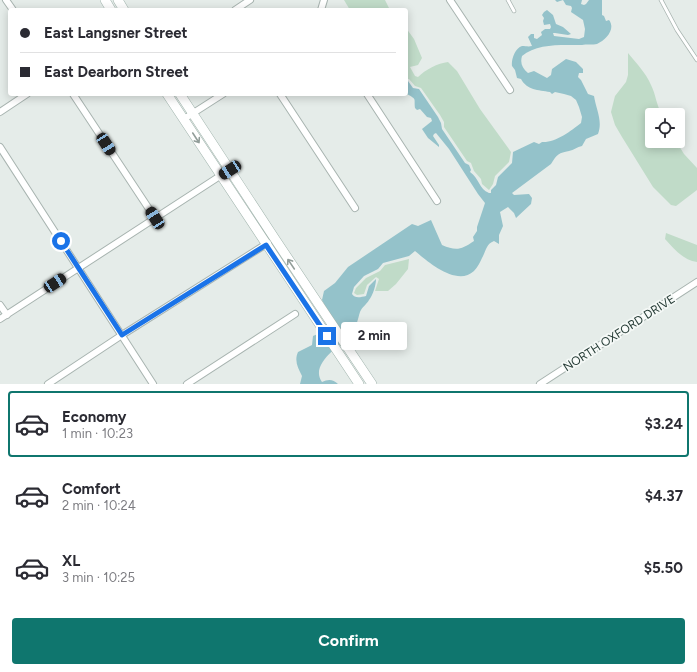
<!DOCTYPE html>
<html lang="en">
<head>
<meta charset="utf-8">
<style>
	body { margin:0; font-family:Figtree,sans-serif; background:#f7f7f7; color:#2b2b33; height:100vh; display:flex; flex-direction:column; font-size:15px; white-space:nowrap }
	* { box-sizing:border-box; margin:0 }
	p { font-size:13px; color:#7c7c81 }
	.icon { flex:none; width:22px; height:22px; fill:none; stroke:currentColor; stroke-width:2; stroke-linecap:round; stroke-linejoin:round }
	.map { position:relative; height:384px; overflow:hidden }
	.drawer { display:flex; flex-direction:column; background:#fff; flex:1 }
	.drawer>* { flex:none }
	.banner { position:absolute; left:8px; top:8px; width:400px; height:88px; border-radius:4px; box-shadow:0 2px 10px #0003; display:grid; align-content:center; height:88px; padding:0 12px; background:#fff }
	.tools { position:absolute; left:645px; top:108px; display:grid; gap:8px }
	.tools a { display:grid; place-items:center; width:40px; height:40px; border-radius:4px; background:#fff; box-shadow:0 2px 10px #0003; font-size:20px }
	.end { position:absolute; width:18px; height:18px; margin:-9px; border:5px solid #1a73e8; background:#fff; box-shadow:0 0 0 2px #fff }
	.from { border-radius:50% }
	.bubble { position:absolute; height:28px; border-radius:4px; background:#fff; box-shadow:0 2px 10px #0003; font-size:13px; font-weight:700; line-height:28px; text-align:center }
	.car { position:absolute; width:12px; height:24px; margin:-12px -6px; border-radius:5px; box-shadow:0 0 3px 1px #0007; background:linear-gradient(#222 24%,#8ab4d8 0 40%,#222 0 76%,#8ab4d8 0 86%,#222 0) }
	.banner b { display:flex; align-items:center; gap:14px; height:38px; font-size:15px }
	.banner b+b { border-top:1px solid #e1e1e2 }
	.banner i { width:10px; height:10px; background:#2b2b33 }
	ul { padding:7px 0 0; list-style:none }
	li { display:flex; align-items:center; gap:12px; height:66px; margin:0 8px 6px; padding:0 4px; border:2px solid transparent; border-radius:4px }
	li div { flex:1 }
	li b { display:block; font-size:15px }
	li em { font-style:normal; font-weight:700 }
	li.selected { border-color:#0f766e }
	li>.icon { width:36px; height:36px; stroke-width:1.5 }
	.primary-button { display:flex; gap:8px; margin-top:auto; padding:8px 12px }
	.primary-button a { flex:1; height:46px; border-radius:4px; background:#0f766e; color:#fff; font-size:16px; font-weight:700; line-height:46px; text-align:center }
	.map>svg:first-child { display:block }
</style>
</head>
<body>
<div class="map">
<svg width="697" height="384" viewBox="0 0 697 384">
	<rect width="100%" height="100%" fill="#e5ece9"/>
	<path fill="#c0dbc8" d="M344 0H385L390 10H350Z
		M406 28 414 39 422 58 418 65 410 67 415 76 418 77C425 70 438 63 448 62L457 71 480 109 511 152 509 162 495 176 493 184 489 190 482 184 481 179 474 171 471 163 467 161 444 127V122L440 115 421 88 415 86 409 79H406Z
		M628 53C636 63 646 73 651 85 656 95 656 104 662 115H652V141H676L684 154 697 168V190L676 206 671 205 653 187 622 137 615 125 611 112 615 96 626 82 628 75Z
		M666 233 697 245V262C683 260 674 249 665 239Z
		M409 259 408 269 396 284 388 291H375L379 279 376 277 367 285 364 294 357 295 354 293 356 288 366 278 380 271 385 265Z"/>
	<path fill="#94c2ca" d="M555 0H582L581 4 584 5 586 4 589 0H602V15L604 16 606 21 609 20C616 29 606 40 597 44 593 45 586 44 582 45 562 45 537 43 522 56 520 63 522 68 528 73L534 71 547 78 551 75 552 69 566 59 576 62 583 69V73H579L578 77 581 80 588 94 594 96C596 109 603 121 598 134L586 139 582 146C577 147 574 150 569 151 559 153 557 154 551 164L512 193 514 195 529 194 532 198 531 204 516 218 514 213 508 207 500 212 503 226 499 235V244L494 241C486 244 486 251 482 258 480 262 478 267 474 271 457 287 428 262 415 251L409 256 383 263 378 269 364 276 354 287 352 294C355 299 361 297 366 296L369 286 376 279C376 285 373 295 369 300 367 304 362 307 360 312 358 318 356 330 351 335 341 345 309 364 322 382 328 379 333 379 338 384H300L302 376C298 368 294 361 298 352L312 345 313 336C321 334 329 322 330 315L322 300 324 291 335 283 348 267 412 224 418 226 431 220 442 245C456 251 461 250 474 241L473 237 477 231V227L485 203 478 194 449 149 436 133 434 134 433 136 439 145V147L428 138 422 129 432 121 431 118 427 117 420 109 417 110 415 108C414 97 417 100 407 94L408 89 406 87V82L408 81 413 88 419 89 438 117 441 123 442 129 465 163 469 165 471 170 470 172C479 178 479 189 489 193H491V190L496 185 498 177 512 163 513 152 534 142 539 144 542 142C555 143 571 131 581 123L582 117 579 107 576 100 571 96 564 94 555 92 552 94 550 92C538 90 527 90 521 79L517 78 515 70 512 66C511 60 515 48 522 46 526 46 528 47 532 46L528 37 531 34H534V38L537 39 542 35 541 32 545 29H550L551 27 550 24 544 25 543 21 544 18 542 15 544 12 547 10 553 15 556 24 563 27 571 34 568 35 555 33H553L554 36 579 39 584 37 585 29 583 20 571 12 572 8 571 6 566 5 563 0 557 2Z"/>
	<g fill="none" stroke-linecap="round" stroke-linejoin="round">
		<g stroke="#a8b4b0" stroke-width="4.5">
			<path id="lane" d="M508 0 514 11
				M661 0 677 30 697 60"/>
		</g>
		<g stroke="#a8b4b0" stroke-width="8">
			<path id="street" d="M6 0 13 10
				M450 0 510 90
				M235 10 250 0
				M321 10 324 0
				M73 94 155 218
				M280 94 355 208
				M367 94 437 201
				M0 112 27 94
				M184 119 223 94
				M0 147 153 384
				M0 305 7 315
				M0 319 223 174
				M48 384 122 335 268 243
				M187 384 295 314
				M540 384 697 282"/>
		</g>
		<g stroke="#a1b4ad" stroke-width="10">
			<path id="secondary" d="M105 0 111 10
				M118 0 124 10
				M167 94 359 384
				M180 94 275 239 372 384"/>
		</g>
		<use href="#lane" stroke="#fff" stroke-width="3"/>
		<use href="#street" stroke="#fff" stroke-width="6"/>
		<use href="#secondary" stroke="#fff" stroke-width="9"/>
	</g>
	<defs><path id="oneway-shaft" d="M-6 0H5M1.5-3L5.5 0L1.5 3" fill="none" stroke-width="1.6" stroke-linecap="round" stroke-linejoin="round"/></defs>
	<g stroke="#929e9a">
		<use href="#oneway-shaft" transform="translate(196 138) rotate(57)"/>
		<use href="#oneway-shaft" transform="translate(291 264) rotate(-124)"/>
	</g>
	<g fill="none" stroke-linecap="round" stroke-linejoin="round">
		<path stroke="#1a73e8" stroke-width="5" d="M61 241 122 335 266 245 327 336"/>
	</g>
	<g text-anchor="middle" stroke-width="3.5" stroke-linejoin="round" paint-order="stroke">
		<g font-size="12" fill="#263c36" stroke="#f5f9f7">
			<text transform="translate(619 333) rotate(-33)" y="4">NORTH OXFORD DRIVE</text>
		</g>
	</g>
</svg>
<div class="tools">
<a><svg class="icon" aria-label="locate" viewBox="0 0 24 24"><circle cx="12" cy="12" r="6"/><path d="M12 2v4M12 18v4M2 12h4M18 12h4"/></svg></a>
</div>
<i class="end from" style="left:61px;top:241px"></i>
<i class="end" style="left:327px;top:336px"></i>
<div class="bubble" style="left:341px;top:322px;width:66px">2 min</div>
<i class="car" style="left:106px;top:144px;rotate:147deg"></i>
<i class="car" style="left:230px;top:170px;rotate:237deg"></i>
<i class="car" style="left:155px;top:218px;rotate:327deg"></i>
<i class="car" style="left:55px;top:283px;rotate:57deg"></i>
<div class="banner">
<b><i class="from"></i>East Langsner Street</b>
<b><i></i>East Dearborn Street</b>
</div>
</div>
<section class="drawer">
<ul>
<li class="selected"><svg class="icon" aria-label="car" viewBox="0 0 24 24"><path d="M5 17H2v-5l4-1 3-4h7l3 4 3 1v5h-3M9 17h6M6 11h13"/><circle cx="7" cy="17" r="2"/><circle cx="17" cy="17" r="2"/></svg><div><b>Economy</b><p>1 min · 10:23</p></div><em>$3.24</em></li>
<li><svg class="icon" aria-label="car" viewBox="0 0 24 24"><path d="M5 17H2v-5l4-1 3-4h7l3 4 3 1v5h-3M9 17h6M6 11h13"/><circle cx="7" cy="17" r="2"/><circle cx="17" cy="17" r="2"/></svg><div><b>Comfort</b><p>2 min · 10:24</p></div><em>$4.37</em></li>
<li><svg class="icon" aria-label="car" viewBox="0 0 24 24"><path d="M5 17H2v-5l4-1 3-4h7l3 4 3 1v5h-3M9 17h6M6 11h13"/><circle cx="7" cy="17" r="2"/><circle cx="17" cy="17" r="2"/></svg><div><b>XL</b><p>3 min · 10:25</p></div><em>$5.50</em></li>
</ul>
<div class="primary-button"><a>Confirm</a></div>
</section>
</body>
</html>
